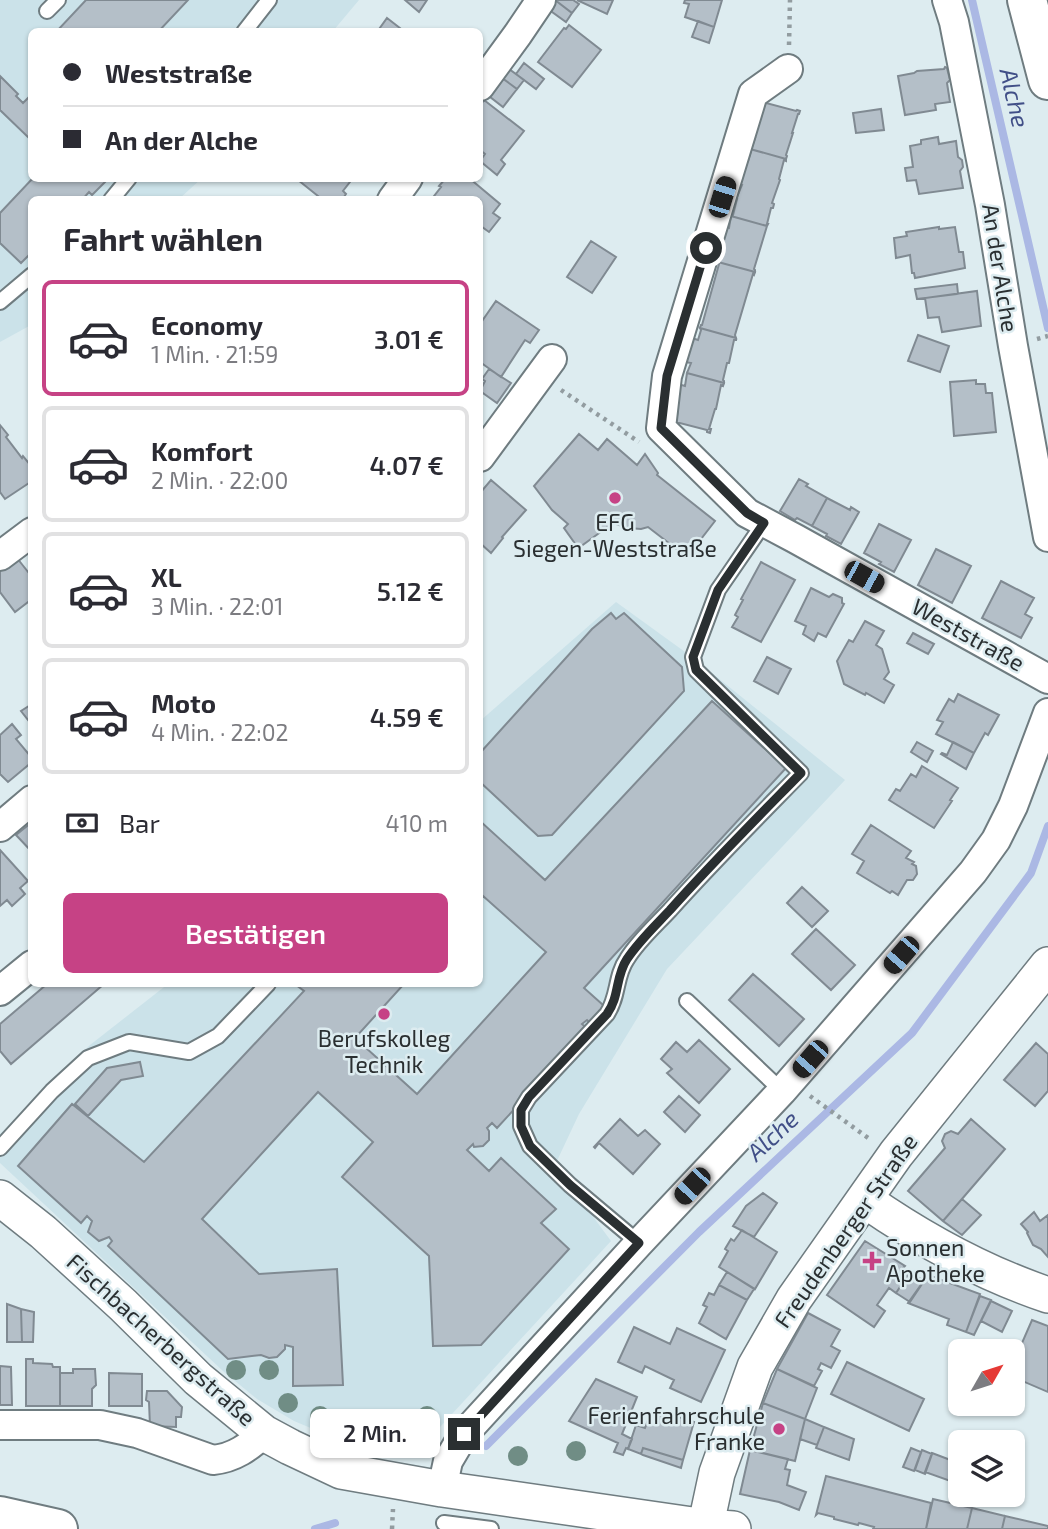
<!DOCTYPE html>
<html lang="de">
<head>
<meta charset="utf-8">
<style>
	body { margin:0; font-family:"Exo 2",sans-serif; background:#f7f7f7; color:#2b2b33; height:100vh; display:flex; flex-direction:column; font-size:26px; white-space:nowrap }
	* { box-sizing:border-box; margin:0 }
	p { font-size:23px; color:#7c7c81 }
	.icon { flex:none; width:38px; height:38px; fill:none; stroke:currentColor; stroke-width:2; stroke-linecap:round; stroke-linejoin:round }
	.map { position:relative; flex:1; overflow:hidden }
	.side { position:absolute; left:28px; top:196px; width:455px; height:791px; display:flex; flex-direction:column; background:#fff; border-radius:10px; box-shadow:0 2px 5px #0004 }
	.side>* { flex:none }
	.guide { position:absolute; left:28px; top:28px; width:455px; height:154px; border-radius:10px; box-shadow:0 2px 5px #0004; display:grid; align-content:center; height:154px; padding:0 35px; background:#fff }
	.needle { width:46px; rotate:51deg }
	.buttons { position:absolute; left:948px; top:1339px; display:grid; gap:14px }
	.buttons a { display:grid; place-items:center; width:77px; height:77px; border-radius:10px; background:#fff; box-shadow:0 2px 5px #0004; font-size:35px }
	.end { position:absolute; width:32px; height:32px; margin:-16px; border:9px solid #2a2f31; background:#fff; box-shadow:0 0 0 4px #fff }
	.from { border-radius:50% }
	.bubble { position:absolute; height:49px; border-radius:10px; background:#fff; box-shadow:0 2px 5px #0004; font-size:23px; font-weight:600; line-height:49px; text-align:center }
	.car { position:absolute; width:21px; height:42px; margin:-21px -10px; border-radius:9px; box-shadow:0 0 5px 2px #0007; background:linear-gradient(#222 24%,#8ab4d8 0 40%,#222 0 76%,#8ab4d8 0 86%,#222 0) }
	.guide b { display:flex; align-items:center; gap:24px; height:66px; font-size:26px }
	.guide b+b { border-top:2px solid #e1e1e2 }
	.guide i { width:18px; height:18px; background:#2b2b33 }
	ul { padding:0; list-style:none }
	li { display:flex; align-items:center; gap:21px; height:116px; margin:0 14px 10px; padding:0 21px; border:4px solid #e1e1e2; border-radius:10px }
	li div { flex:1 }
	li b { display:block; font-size:26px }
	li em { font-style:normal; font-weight:600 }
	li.active { border-color:#c64285 }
	li>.icon { width:63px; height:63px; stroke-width:1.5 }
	h2 { padding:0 35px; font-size:32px; line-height:84px }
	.pay { display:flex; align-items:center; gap:18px; height:77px; padding:0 35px; font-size:26px }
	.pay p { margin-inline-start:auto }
	.primary-button { display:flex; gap:14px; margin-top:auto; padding:14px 35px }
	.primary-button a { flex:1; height:80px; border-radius:10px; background:#c64285; color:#fff; font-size:28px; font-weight:600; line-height:80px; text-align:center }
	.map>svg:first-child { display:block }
</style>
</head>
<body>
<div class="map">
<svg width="1048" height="1529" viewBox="0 0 1048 1529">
	<rect width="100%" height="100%" fill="#ddecf0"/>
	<path fill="#cbe2e9" d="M0 0H359L333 31 32 32V178L201 179 179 199 32 200 31 325 0 342Z
		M616 602 692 657 845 780 667 969 579 1114 555 1165 611 1241 429 1439 413 1453 406 1456H397L344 1442 294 1421 257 1399 223 1371 0 1163V1134L90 1045 168 984H480V721Z"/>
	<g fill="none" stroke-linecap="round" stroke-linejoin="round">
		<path stroke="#abb8e4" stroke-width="8" d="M972 0 1048 328
			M486 1446 699 1232 912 1033 1031 873 1048 826
			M315 1529 335 1523"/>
	</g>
	<path fill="#b4bfc8" stroke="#808a92" stroke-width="2" d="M86 0H188L158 32H56Z
		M405 0H427L419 12Z
		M555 0 572 13 566 22 548 9Z
		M555 0H573L579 4 572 13Z
		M577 0H613L607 14Z
		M685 0H722L714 27 685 17 689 4 684 3Z
		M387 18 405 32H377Z
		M698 21 714 27 709 43 692 37Z
		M569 25 601 50 572 87 538 62 564 28 566 29Z
		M524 63 544 79 536 89 516 74Z
		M505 66 524 80 517 89 498 75Z
		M945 67 947 68 950 80 947 83 950 102 935 104 936 110 905 115 898 76 914 73 917 71 944 69Z
		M498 75 517 89 503 107 485 93Z
		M0 76 18 94 16 96 23 103 32 94V141L0 110Z
		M484 100 524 131 501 160 505 164 497 175 480 161 485 154 480 150V106Z
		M764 100 766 101V103L796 111 797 110 800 111 799 114H798L792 133H793L786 155 787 156 786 159 750 149 751 146 752 147 755 138 748 137Z
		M881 109 884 130 856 133 853 113Z
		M938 137 939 144 956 141 958 157 962 160 963 167 960 171 963 188 919 194 916 180 907 181 905 168 913 167 910 146 921 144V140Z
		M750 149 786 159V161L784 160 779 179 780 180 772 203 774 204 773 208H771L767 224H768L767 226 731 216 732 214 733 215 737 199H736L742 185 735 183 742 159 748 161 751 151Z
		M33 178H109L92 195 89 192 82 200H32V252L21 263 0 243V213Z
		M299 178H353L343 191 346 194 342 200H323L298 180Z
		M447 178H469L500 204 493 213 500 218 489 232 482 227 480 230V200H431L441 187 439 186 445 179Z
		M731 216 767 226 754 269 755 270V272L718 262 722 252 716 251 723 226 729 228Z
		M939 227V229L955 227 959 252H963L965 268 915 278 914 273H912L910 255 896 258 894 238 907 236 906 232Z
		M591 241 616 257 592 293 567 277Z
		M718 262 755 272 754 275 753 274 735 335 736 338 700 328 701 325H702L719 264Z
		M957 284 958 294 917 299 915 289Z
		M977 291 981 326 942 332 939 317 928 318 925 298Z
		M496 301 539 330 530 343 525 340 501 377 480 362V324Z
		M700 328 736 338V340H734L729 363H727L723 380 724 381V383L687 373 691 363 685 362 692 338 698 340 701 330Z
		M918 335 949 346 940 372 908 361Z
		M489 369 511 383 497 403 480 391 485 381 482 379Z
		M687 373 724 383 723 386 721 385 716 409H715L709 429H711L710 433 707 432V430L676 422V423L678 409 672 407 678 384 685 386Z
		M976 380V384H985L986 393H992L996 432 954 436 950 382Z
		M0 425 8 435 6 437 22 458 23 456 32 467V481L5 499 0 492Z
		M579 434 598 450 607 439 637 465 645 454 658 473 657 475 715 521 687 557 648 527 641 529 628 528 613 523 580 547 583 551 581 552 564 528 568 524 552 510 534 486Z
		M799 479 808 484 806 486 827 498 812 526 797 518 795 520 780 511Z
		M491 480 526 510 502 537 503 538 491 553 480 543V493Z
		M827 498 850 510 851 507 859 512 841 544 826 536 827 534 812 526Z
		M879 524 911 540 894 572 879 564 881 562 864 553Z
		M936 549 971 566 952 603 918 585Z
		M17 558 32 577V599L15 612 0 592V570Z
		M761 562 795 580 761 642 732 627 738 617 735 615 743 600 741 599Z
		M1001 581 1034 598 1025 614 1032 618 1021 638 982 618Z
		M811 588 829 597 833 594 842 598V603L844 604 826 637 818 633 814 641 803 634 806 626 795 621Z
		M611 613 616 619 624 613 682 667 684 691 552 835 538 836 480 782V753L592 629Z
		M865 621 884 631 876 645 882 649 889 672 884 679 894 685 884 703 866 693 865 695 844 684 837 661 849 640 853 642Z
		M913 633 934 644 928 654 907 643Z
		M767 657 791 669 778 694 754 681Z
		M958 694 999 715 988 735 985 733 974 753 936 734 943 722 937 720 949 699 954 702Z
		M712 701 786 768 584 988 603 1005V1016L597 1022H589L587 1020 582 1024 588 1029 497 1128 492 1123 487 1128 489 1131V1140L483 1146 474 1147 473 1144 467 1150 489 1171 501 1158 556 1209 541 1223 569 1249 481 1345 433 1346 429 1256 342 1177 373 1142 318 1092 202 1219 259 1274 337 1269 343 1385 293 1386V1347L285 1345V1349L277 1357 269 1358 261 1355 228 1359 108 1246 112 1241 109 1237 99 1241 88 1232 92 1221 87 1216 81 1223 18 1166 72 1104 144 1162 304 991 296 985 297 984H404L355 1038 417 1094 546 952 483 896 480 900V821L545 880Z
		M32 704V725L21 711Z
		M12 724 21 735 16 739 32 758V762L8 782 0 774V735Z
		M917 742 933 751 927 762 911 752Z
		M953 742 974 753 966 769 941 754 942 753 947 755Z
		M922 766 958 788 950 800 952 801 934 828 889 800 896 789 900 791 911 774 916 777Z
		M32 822V852L16 835Z
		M871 825 911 851 906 858 914 862 912 864 916 866 917 874 913 880H907L898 895 892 891 890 893 857 873 864 861 852 854Z
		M0 850 28 881 20 888 25 894 12 906 7 900 0 906Z
		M802 887 828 911 812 927 787 903Z
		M816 929 855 965 831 990 792 954Z
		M753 974 804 1019 779 1046 729 1000Z
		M47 984H104L11 1064 0 1051V1024Z
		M699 1040 730 1069 699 1103 667 1073 672 1069 661 1059 676 1042 687 1052Z
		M1036 1043 1048 1054V1091L1035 1106 1004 1080Z
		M140 1062 143 1076 121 1080 88 1116 75 1104 107 1068Z
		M679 1096 700 1115 685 1132 664 1112Z
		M620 1119 638 1136 645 1130 660 1144 633 1174 599 1143 595 1148 594 1147Z
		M971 1119 1005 1149 943 1221 908 1191 945 1148 942 1141 945 1134 951 1131 958 1134Z
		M763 1193 777 1203 754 1237 733 1226 746 1206Z
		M962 1199 981 1215 962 1235 943 1221Z
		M1034 1212 1040 1221 1048 1215V1257L1041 1249 1033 1245 1027 1233 1028 1232 1021 1224Z
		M742 1230 777 1252 755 1289 719 1267 728 1251 725 1249 731 1239 734 1241Z
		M865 1241 905 1266 902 1269 909 1273 896 1293 889 1288 877 1305 885 1311 874 1327 827 1295Z
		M727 1272 754 1289 747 1300 719 1285Z
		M910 1272 924 1281 910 1302 896 1293Z
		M928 1275 980 1294 966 1332 947 1325 949 1319 908 1303Z
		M719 1285 747 1300 726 1339 699 1323 707 1307 703 1305 709 1293 714 1295Z
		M980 1296 991 1300 974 1335 966 1332Z
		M991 1301 1012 1311 1002 1332 981 1321Z
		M7 1304 21 1309 22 1342H7Z
		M21 1309 34 1312 33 1342H22Z
		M808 1313 840 1330 831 1346 840 1351 831 1368 821 1363 818 1369 822 1371 814 1386 777 1369Z
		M1032 1320 1048 1326V1392L1013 1377V1359H1015Z
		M634 1327 670 1344 677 1328 725 1350 701 1402 670 1388 674 1380 645 1366 642 1373 618 1362Z
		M26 1359H33V1363L52 1364 53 1367H60V1406H26Z
		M847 1362 924 1399 909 1431 831 1394Z
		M0 1366 11 1367 12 1405H0Z
		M73 1369H95L96 1385 92 1389V1406H60V1373H73Z
		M777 1369 817 1388 805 1419 763 1403Z
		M109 1373 142 1374V1406H109Z
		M596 1379 637 1397 622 1434 632 1439 628 1449 626 1448 623 1455 614 1452 618 1443 569 1421Z
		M147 1391H167L182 1407 181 1417H176V1427L150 1426 149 1402 146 1400Z
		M763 1403 805 1419 795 1461 750 1450Z
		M658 1410 694 1422 683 1460 643 1448 641 1454 628 1449 636 1425 645 1428 649 1417 654 1418Z
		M805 1419 824 1427 817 1445 800 1439Z
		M824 1427 854 1439 849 1460 816 1448Z
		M643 1448 683 1460 681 1468 643 1455 641 1454Z
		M911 1448 921 1452 914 1471 903 1467Z
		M750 1450 788 1459 785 1469 790 1470 787 1485 806 1492 799 1510 779 1502 740 1494Z
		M922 1450 932 1454 925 1474 915 1470Z
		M932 1453 961 1464V1471L956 1483 925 1472Z
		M826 1476 931 1503 926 1529H873L874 1527 859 1523 858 1525 834 1519V1517L818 1513 816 1515Z
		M933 1499 972 1508 967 1529H926Z
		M972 1508 1005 1516 1002 1529H967Z
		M1005 1516 1048 1526V1529H1002Z"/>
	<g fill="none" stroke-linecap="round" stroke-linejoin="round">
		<g stroke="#6f7c80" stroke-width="18">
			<path id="service" d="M47 11 58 0
				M244 32 269 0
				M111 200 129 178
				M0 302 32 275
				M687 1001 782 1091
				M0 1148 52 1091 88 1058 129 1042 189 1052 218 1036 268 984
				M639 1243 570 1185 530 1146 521 1126V1110L529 1097 607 1014C619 996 615 976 627 959 638 941 655 926 670 910 712 863 757 818 801 773L696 670 693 657 718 590 764 523
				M444 1523 491 1529"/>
		</g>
		<g stroke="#6f7c80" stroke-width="32">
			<path id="minor" d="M947 0 954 22 990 205 1013 346 1048 537
				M788 69 753 94 667 376 661 428 747 513 796 539 1048 679
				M480 86 518 34 541 0
				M392 200 408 178
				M480 457 552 359
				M0 556 32 532
				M0 827 32 800
				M0 991 32 965
				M0 1425H100L137 1433 213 1460C234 1458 249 1447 264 1433
				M442 1489 448 1461 464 1434 639 1243 782 1091 973 872 996 840 1013 806 1048 713"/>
		</g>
		<g stroke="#6f7c80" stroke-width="38">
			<path id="tertiary" d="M0 1198 43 1232 123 1305 198 1379 264 1433 290 1447 341 1471 442 1489 706 1527 733 1529
				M865 1200C921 1239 983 1273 1048 1295
				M705 1529 717 1473 755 1367 794 1299 896 1154 1048 965"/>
		</g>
		<g stroke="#6f7c80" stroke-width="42">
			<path id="secondary" d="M1027 0 1048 80"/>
		</g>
		<g stroke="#6f7c80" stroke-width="42">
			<path id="trunk" d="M0 1516 58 1529"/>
		</g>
		<path stroke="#929ca0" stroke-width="4.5" stroke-dasharray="3.5 5" stroke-linecap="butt" d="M789 45 790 0
			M1037 339 1048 336
			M561 390 639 442
			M810 1096 871 1140
			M392 1529 393 1509"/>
		<use href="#service" stroke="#fff" stroke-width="14"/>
		<use href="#minor" stroke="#fff" stroke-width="28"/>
		<use href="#tertiary" stroke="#fff" stroke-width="35"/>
		<use href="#secondary" stroke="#fff" stroke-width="38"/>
		<use href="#trunk" stroke="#fff" stroke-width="38"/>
	</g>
	<g fill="#708d85">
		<circle cx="236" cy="1370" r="10"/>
		<circle cx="269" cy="1370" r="10"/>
		<circle cx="288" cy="1403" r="10"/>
		<circle cx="320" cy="1416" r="10"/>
		<circle cx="427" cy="1416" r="10"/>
		<circle cx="386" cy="1441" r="10"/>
		<circle cx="576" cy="1451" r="10"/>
		<circle cx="518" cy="1456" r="10"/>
	</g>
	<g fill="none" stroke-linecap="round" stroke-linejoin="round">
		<path stroke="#2a2f31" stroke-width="9" d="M464 1434 639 1243 570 1185 530 1146 521 1126V1110L529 1097 607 1014C620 996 615 977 627 959 639 941 655 926 670 910 712 863 757 818 801 773L696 670 693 657 718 590 764 523 747 513 661 428 667 376 706 248"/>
	</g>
	<g fill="#c64285" stroke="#ddecf0" stroke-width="2.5">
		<circle cx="615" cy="498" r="7"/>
		<circle cx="384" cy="1014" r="7"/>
		<path d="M868.5 1250.5h7v7h7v7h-7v7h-7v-7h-7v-7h7z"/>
		<circle cx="779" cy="1429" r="7"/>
	</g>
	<g text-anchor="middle" stroke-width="5" stroke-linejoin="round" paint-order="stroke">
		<g font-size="23" fill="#2a2f31" stroke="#ddecf0">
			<text transform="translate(1000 268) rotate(81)" y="8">An der Alche</text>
			<text transform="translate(968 635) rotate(29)" y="8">Weststraße</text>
			<text transform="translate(846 1231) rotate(-55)" y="8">Freudenberger Straße</text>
			<text transform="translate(161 1340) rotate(42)" y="8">Fischbacherbergstraße</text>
		</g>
		<g font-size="23" fill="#2a2f31" stroke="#ddecf0">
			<text x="615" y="531">EFG<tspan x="615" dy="26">Siegen-Weststraße</tspan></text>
			<text x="384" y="1047">Berufskolleg<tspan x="384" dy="26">Technik</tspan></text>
			<text x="886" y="1256" text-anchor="start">Sonnen<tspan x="886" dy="26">Apotheke</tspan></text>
			<text x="765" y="1424" text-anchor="end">Ferienfahrschule<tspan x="765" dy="26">Franke</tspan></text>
		</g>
		<g font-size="24" font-style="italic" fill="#414f87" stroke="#ddecf0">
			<text transform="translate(1014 98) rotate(77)" y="8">Alche</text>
			<text transform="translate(773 1136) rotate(-43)" y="8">Alche</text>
		</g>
	</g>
</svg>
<div class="buttons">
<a><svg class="needle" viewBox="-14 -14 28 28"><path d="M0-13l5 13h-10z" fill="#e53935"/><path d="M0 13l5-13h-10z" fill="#7c7c81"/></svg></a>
<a><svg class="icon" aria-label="layers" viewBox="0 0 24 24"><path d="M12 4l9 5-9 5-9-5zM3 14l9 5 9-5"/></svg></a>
</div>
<i class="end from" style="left:706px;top:248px"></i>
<i class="end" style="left:464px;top:1434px"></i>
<div class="bubble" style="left:310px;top:1409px;width:130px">2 Min.</div>
<i class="car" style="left:722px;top:197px;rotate:17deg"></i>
<i class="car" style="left:864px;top:577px;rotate:119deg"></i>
<i class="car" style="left:901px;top:955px;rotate:221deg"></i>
<i class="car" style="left:810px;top:1059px;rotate:221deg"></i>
<i class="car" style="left:692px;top:1186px;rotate:223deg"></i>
<div class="guide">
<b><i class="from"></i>Weststraße</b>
<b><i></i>An der Alche</b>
</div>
<section class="side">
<h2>Fahrt wählen</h2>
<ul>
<li class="active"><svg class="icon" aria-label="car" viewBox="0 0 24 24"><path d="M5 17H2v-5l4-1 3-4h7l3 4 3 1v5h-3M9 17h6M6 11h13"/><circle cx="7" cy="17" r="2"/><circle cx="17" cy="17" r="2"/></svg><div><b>Economy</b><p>1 Min. · 21:59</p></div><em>3.01 €</em></li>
<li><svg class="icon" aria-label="car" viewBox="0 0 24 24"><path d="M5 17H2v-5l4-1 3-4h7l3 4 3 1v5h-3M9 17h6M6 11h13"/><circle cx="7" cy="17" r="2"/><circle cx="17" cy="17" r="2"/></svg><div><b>Komfort</b><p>2 Min. · 22:00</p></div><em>4.07 €</em></li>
<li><svg class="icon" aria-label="car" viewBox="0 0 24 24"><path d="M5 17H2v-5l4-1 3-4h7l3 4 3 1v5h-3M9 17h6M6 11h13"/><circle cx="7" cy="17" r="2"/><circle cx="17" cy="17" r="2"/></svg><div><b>XL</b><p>3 Min. · 22:01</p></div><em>5.12 €</em></li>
<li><svg class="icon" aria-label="car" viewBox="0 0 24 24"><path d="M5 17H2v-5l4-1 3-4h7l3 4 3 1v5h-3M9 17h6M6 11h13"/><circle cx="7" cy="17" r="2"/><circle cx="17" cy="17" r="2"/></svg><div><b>Moto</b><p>4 Min. · 22:02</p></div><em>4.59 €</em></li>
</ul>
<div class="pay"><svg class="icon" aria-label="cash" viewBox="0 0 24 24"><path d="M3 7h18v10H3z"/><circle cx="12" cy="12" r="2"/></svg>Bar<p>410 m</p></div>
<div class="primary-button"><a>Bestätigen</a></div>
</section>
</div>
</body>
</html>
